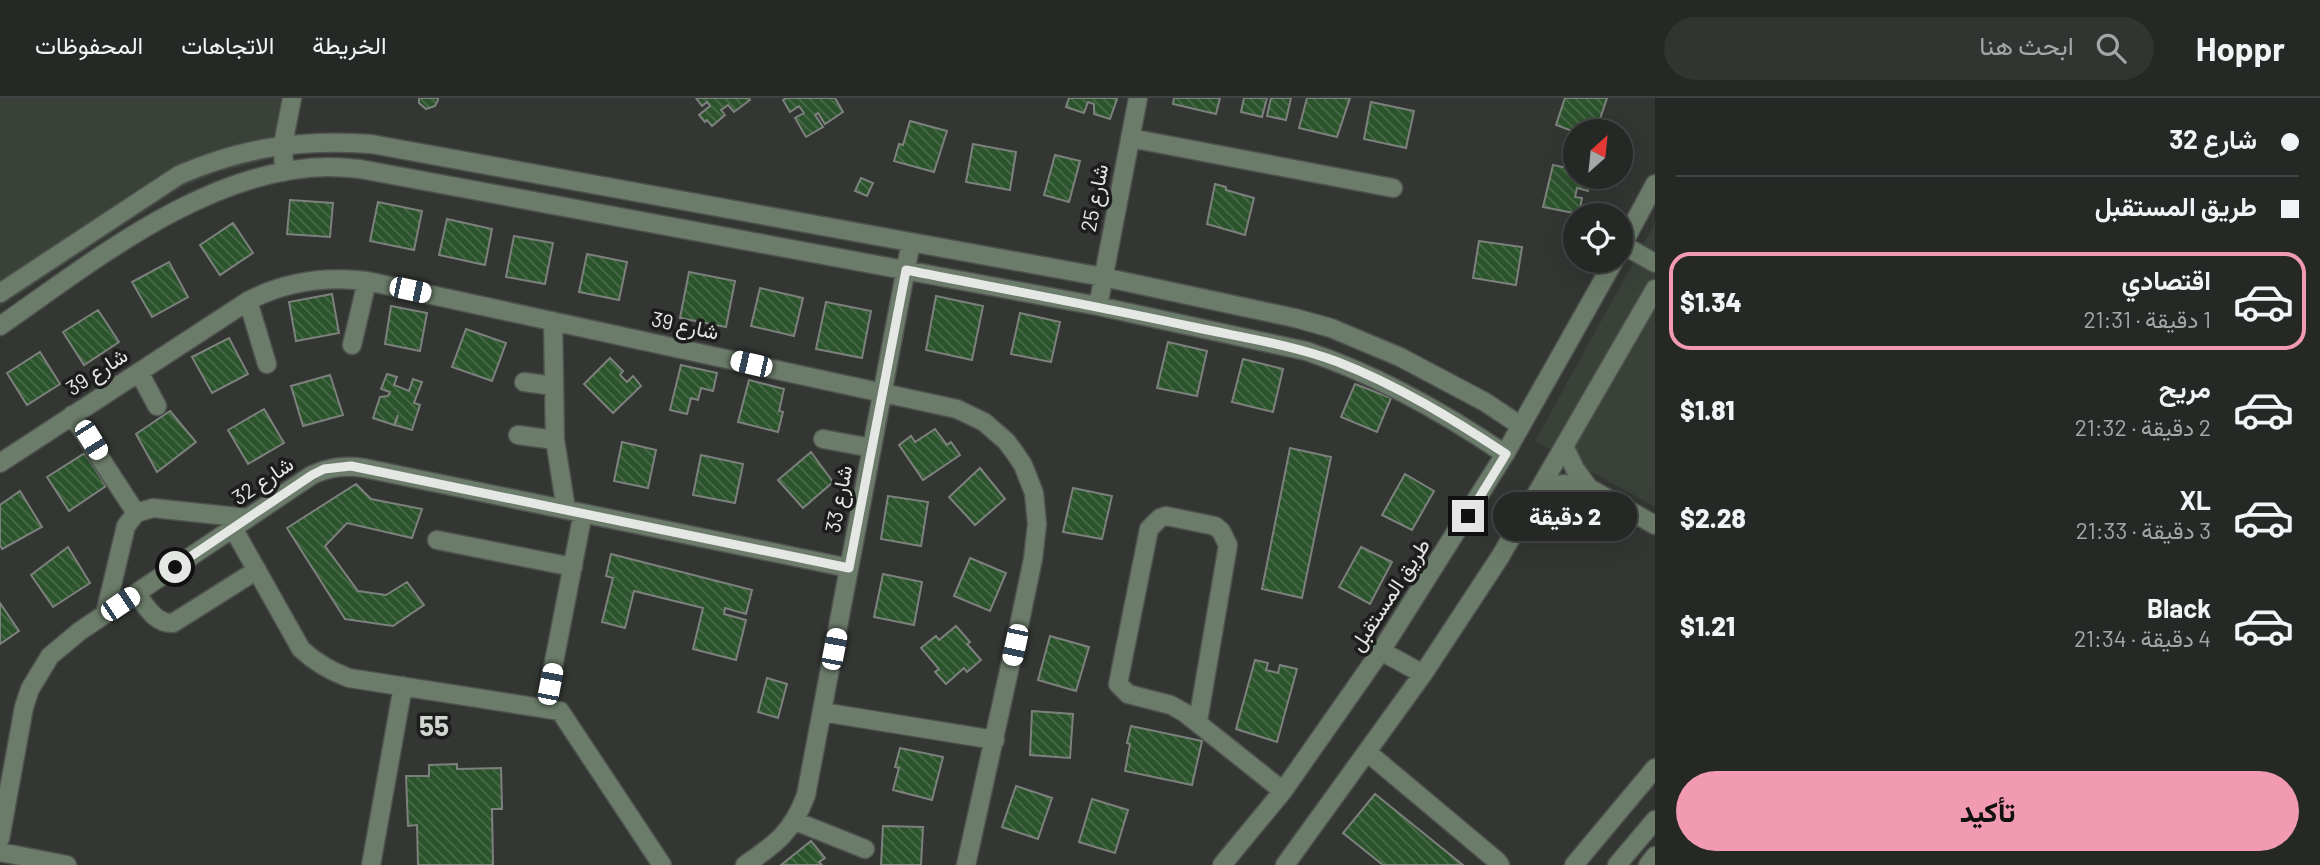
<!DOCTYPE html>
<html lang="ar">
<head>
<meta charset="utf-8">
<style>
	body { margin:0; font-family:Barlow,Vazirmatn,sans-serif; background:#323432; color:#f1f3f6; direction:rtl; height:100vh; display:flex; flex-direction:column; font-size:26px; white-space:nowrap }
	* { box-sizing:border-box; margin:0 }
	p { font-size:23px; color:#a4a6a7 }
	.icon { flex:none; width:38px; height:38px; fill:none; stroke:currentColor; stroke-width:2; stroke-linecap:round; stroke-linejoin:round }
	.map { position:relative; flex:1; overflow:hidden; direction:ltr }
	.details { display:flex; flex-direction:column; background:#262826; width:665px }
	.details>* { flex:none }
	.guide { display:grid; align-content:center; height:154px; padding:0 21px; background:#262826 }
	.needle { width:46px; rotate:27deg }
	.controls { position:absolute; left:1563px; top:21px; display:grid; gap:14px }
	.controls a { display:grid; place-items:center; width:70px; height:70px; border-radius:50%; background:#262826; box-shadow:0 7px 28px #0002,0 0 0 2px #424443; font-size:35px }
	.end { position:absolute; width:32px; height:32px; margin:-16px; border:9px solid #e5e7e5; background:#111; box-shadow:0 0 0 4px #111 }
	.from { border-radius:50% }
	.bubble { position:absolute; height:49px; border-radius:24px; background:#262826; box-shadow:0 7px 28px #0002,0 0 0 2px #424443; font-size:23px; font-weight:800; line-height:49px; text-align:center; direction:rtl }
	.car { position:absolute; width:21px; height:42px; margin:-21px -10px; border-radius:9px; box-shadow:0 0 5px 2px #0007; background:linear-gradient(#fff 24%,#345 0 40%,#fff 0 76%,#345 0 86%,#fff 0) }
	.guide b { display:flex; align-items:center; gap:24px; height:66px; font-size:26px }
	.guide b+b { border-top:2px solid #424443 }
	.guide i { width:18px; height:18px; background:#f1f3f6 }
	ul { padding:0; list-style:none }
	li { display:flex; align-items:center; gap:21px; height:98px; margin:0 14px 10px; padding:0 7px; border:4px solid transparent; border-radius:21px }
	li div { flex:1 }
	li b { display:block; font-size:26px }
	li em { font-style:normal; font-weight:800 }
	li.current { border-color:#f19ab2 }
	li>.icon { width:63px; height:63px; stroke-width:1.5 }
	.primary-button { display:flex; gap:14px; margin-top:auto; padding:14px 21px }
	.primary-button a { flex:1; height:80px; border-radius:42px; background:#f19ab2; color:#111; font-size:28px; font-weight:800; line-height:80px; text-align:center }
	header { display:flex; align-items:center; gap:42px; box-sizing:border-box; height:98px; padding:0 35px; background:#262826; border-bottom:2px solid #424443 }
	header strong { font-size:33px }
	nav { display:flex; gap:38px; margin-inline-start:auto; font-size:24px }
	.search { width:490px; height:63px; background:#323432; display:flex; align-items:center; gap:18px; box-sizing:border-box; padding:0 24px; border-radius:38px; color:#a4a6a7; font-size:26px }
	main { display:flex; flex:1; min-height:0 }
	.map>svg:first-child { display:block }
</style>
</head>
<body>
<header>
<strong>Hoppr</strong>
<div class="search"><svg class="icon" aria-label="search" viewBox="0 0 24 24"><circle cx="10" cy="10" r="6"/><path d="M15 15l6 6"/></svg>ابحث هنا</div>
<nav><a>الخريطة</a><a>الاتجاهات</a><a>المحفوظات</a></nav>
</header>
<main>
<section class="details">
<div class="guide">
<b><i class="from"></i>شارع 32</b>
<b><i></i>طريق المستقبل</b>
</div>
<ul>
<li class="current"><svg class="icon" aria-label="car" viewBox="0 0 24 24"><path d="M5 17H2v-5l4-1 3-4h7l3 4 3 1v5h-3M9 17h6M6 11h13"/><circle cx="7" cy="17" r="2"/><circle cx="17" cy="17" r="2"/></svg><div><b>اقتصادي</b><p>1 دقيقة · 21:31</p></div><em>$1.34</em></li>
<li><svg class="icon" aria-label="car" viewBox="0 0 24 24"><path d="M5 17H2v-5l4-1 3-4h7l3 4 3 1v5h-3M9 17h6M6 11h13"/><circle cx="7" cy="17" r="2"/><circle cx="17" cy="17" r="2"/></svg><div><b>مريح</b><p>2 دقيقة · 21:32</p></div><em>$1.81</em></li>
<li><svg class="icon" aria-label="car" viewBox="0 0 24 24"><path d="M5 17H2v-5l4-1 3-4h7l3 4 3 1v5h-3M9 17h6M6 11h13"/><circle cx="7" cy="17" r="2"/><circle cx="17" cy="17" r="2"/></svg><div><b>XL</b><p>3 دقيقة · 21:33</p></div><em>$2.28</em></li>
<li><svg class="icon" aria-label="car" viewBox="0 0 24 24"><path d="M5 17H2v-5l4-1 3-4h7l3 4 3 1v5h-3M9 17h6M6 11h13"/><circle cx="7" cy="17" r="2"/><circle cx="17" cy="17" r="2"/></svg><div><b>Black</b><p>4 دقيقة · 21:34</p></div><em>$1.21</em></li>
</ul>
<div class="primary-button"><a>تأكيد</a></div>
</section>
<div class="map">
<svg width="1655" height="767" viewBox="0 0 1655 767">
	<defs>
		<pattern id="building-back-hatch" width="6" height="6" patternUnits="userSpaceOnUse" patternTransform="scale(1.75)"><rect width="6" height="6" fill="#2b532c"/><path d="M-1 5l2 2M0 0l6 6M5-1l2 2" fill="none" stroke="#4a6c4a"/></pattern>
	</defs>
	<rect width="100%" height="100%" fill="#333633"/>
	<path fill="#394139" d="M0 0H281L270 61 217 75 181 90 0 209Z
		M1655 125V409L1535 343Z"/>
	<path fill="url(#building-back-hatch)" stroke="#7d817d" stroke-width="2" d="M419 0H438V2L435 8 426 11 419 5Z
		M696 0H749L750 2 734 14 728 7 721 12 725 17 712 28 707 22 705 24 699 17 710 8 707 4 702 8Z
		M787 0H835L843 14 825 26 818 15 815 17 823 29 806 39 795 20 804 15 799 8 790 14 783 2Z
		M1069 0H1115L1117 1 1110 21 1094 16V6L1088 4 1084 15 1066 9Z
		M1174 0H1220L1216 16 1173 6Z
		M1244 0H1267L1262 19 1241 14Z
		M1271 0H1291L1286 22 1267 18Z
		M1307 0H1350L1337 39 1299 30Z
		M1565 0H1607L1596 33 1575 34 1556 27Z
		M1371 4 1414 13 1406 50 1364 41Z
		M910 23 947 33 934 74 894 63 899 46 903 47Z
		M973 46 1016 54 1010 92 966 84Z
		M1055 57 1080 63 1069 104 1044 97Z
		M1553 67 1572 71 1575 69V79H1591L1588 93 1577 90 1575 99 1582 100 1579 116 1543 109Z
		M861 80 873 85 867 98 855 93Z
		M1215 86 1226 89V92L1254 100 1245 137 1207 126Z
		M290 102 333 105 330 139 287 136Z
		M378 104 422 113 414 152 370 143Z
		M447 121 492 131 485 167 439 157Z
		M233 125 253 155 220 177 200 147Z
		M514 138 553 145 545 186 506 179Z
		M1479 143 1522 149 1516 187 1473 180Z
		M587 156 627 164 619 202 579 194Z
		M169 164 188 199 152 219 132 184Z
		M689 174 735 183 726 229 680 220Z
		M760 190 803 200 794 238 751 228Z
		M332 196 339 235 296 243 289 204Z
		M936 198 983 208 972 262 926 252Z
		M826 204 871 213 862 260 816 251Z
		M391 208 427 215 420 253 385 246Z
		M98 212 119 244 84 267 63 234Z
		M1020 215 1060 224 1051 264 1011 256Z
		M466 231 506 245 492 283 452 269Z
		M229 240 248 276 212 295 192 259Z
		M1168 244 1207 253 1197 298 1157 290Z
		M40 254 60 286 27 307 7 275Z
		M610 260 623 273 620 277 627 284 633 278 641 288 613 315 584 286Z
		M1243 261 1283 271 1273 314 1232 304Z
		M681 267 717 275 713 293 701 290 698 302 691 300 687 316 670 312Z
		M387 276 397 279 394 287 409 293 413 281 422 284 414 305 420 307 412 332 395 327 398 317 394 327 373 320 380 299 388 298 390 294 381 291Z
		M330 277 343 317 303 328 291 288Z
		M749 282 784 291 779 313 783 314 778 334 738 324Z
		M1355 286 1391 300 1377 334 1341 319Z
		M264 311 284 345 248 366 228 332Z
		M170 313 196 344 157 374 136 336Z
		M935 331 947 347 951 344 960 357 923 382 899 347 911 338 915 344Z
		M622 344 656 352 648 390 614 383Z
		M1290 350 1331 359 1302 500 1262 491Z
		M811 354 833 384 803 410 778 382Z
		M85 355 106 388 69 413 47 379Z
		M701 357 743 366 735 405 693 397Z
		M980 370 1005 401 975 427 949 399Z
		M1405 376 1434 393 1412 432 1382 417Z
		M356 386 371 401 422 411 412 440 347 425 325 448 358 493 386 497 407 484 424 507 393 528 345 521 287 430Z
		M1073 390 1112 398 1102 441 1063 434Z
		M20 393 42 429 2 451 0 447V407Z
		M888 398 928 404 921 448 881 441Z
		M68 449 90 485 53 509 31 477Z
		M1361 449 1392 464 1370 506 1339 489Z
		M611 456 752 492 746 516 725 510 724 516 746 522 736 562 693 551 703 510 634 493 625 530 602 524 613 480 606 478Z
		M970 460 1006 475 990 513 954 498Z
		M883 476 922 484 914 527 874 519Z
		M0 505 19 533 0 546Z
		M956 528 970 544 967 546 981 562 967 574 964 570 946 586 935 574 939 571 921 550 936 538 939 542Z
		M1050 538 1089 549 1076 593 1038 582Z
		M1255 562 1268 565 1266 572 1278 575 1280 567 1297 571 1277 644 1236 631Z
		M767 580 787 586 778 620 758 614Z
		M1032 613 1073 616 1070 660 1030 657Z
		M1131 628 1202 643 1192 687 1125 673 1130 646 1127 645Z
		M900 650 943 659 932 702 893 692 899 670 895 669Z
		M457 666V671L501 670 502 711H492L493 767H418L417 727 408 728 406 678H429V667Z
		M1016 688 1052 700 1038 741 1002 729Z
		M1375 696 1453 759 1463 767H1383L1343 735Z
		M1092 701 1128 712 1115 755 1079 744Z
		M883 728 923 729 921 767H881Z
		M811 743 825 760 819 764 822 767H781Z"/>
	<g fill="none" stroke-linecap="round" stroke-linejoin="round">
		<g stroke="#4f524f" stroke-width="21">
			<path id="minor" d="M1130 40 1393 90
				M284 74 283 46 292 0
				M1623 147 1655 165
				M1620 151 1655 86
				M0 195 179 77C244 49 301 41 371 46L1103 179 1295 220 1331 230 1400 259 1485 304 1521 328
				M248 203 267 266
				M1098 208 1138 0
				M553 223 555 342 566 411
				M0 228C94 163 208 70 328 69 339 69 350 70 360 71L1098 208 1306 253C1378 277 1443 314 1505 356
				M352 247 367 183
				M139 274 157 308
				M524 284 554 288
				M72 317 136 415
				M518 337 555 342
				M823 341 872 350
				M1565 350 1575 371 1589 390
				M0 365 248 203C286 183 325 178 367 183L957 311 984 324 1006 343 1015 355 1023 367 1034 395 1037 426 1033 461 1020 523 966 767
				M1543 388 1566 386 1589 390 1655 427
				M233 430 301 551C316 565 330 573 349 580L560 613 662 767
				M437 442 573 469
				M136 495C146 508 155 526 173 525L257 472
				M105 516 126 428 136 415 153 410 247 420
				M1381 553 1423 576
				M545 610 583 415
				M822 614 995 642
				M1198 623 1228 447 1221 433 1215 428 1166 418 1160 420 1149 431 1118 586 1128 596 1171 607 1185 615 1283 693
				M1367 654 1497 763 1500 767
				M795 723 865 751
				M0 741 24 609 30 591 50 558 80 533 312 377C330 369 345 367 364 370L849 470
				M0 754 67 767
				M371 767 403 588
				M745 767C776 746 793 733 806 697L911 144
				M1222 767 1283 693 1381 553 1505 356 1614 163
				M1285 767 1423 576 1500 459 1655 191
				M1574 767 1655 670
				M1617 767 1655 722
				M1648 767 1655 758"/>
		</g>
		<use href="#minor" stroke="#6b7d6a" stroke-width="18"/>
	</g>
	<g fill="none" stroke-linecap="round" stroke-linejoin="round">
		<path stroke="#e5e7e5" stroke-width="9" d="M175 469 312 377 324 371 351 368 849 470 906 172C1003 191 1101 209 1198 230 1245 240 1293 247 1338 264 1397 287 1453 321 1506 356L1468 418"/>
	</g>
	<g text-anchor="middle" stroke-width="7" stroke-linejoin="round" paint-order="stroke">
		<g font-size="21" fill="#e5e7e5" stroke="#1c1d1c">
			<text transform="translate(1095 100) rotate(-79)" y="7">شارع 25</text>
			<text transform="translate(685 228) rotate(12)" y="7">شارع 39</text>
			<text transform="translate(97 274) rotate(-33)" y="7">شارع 39</text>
			<text transform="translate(263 383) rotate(-34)" y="7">شارع 32</text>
			<text transform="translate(839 401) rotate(-79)" y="7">شارع 33</text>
			<text transform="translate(1390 497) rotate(-57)" y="7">طريق المستقبل</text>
		</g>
		<g font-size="28" font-weight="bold" fill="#d1d6d1" stroke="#1c1d1c">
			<text x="434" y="638">55</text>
		</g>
	</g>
</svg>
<div class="controls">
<a><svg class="needle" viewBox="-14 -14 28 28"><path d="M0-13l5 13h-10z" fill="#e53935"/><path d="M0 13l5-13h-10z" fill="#a4a6a7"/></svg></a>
<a><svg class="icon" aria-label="locate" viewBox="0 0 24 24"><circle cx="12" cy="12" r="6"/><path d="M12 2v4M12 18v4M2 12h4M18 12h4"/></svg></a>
</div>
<i class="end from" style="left:175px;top:469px"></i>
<i class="end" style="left:1468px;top:418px"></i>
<div class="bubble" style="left:1493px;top:394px;width:144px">2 دقيقة</div>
<i class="car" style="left:410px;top:192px;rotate:102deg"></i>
<i class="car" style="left:751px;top:266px;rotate:283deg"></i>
<i class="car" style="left:91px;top:342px;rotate:148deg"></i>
<i class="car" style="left:120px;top:506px;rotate:56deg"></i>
<i class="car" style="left:1015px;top:547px;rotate:192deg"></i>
<i class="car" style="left:834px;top:551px;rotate:11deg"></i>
<i class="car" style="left:550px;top:586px;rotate:11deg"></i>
</div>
</main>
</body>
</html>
